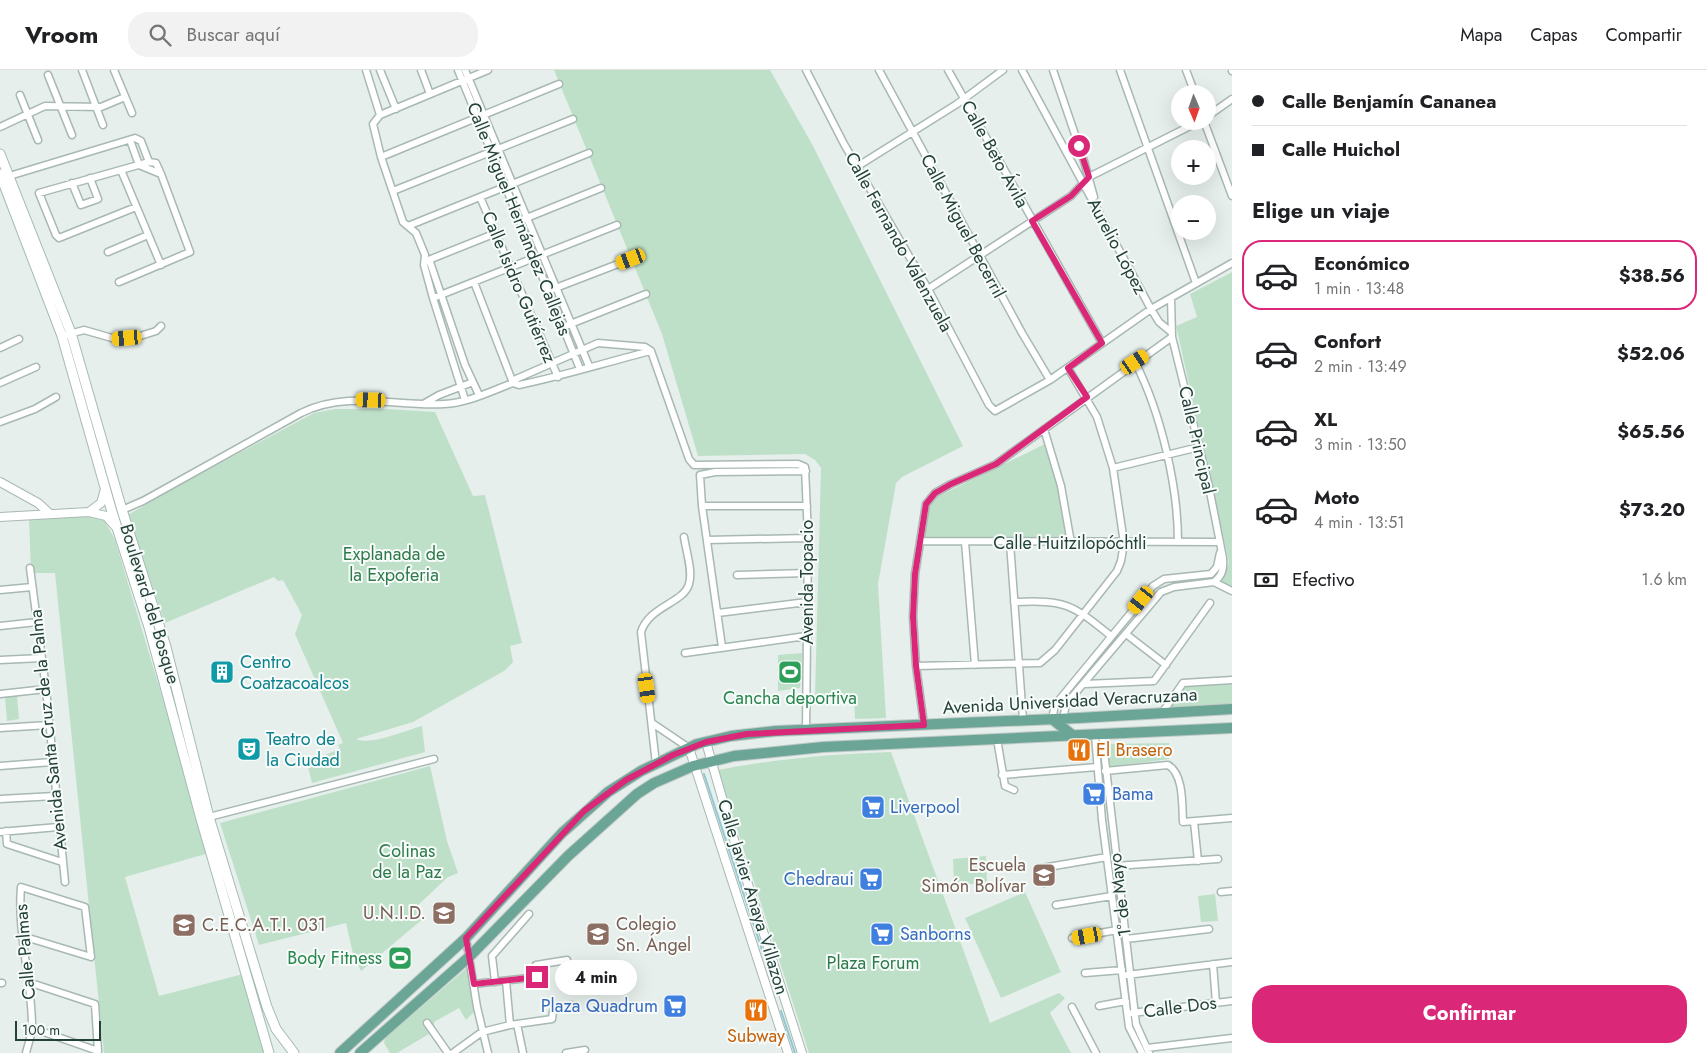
<!DOCTYPE html>
<html lang="es">
<head>
<meta charset="utf-8">
<style>
	body { margin:0; font-family:Jost,sans-serif; background:#f2f2f2; color:#202124; height:100vh; display:flex; flex-direction:column; font-size:19px; white-space:nowrap }
	* { box-sizing:border-box; margin:0 }
	p { font-size:16px; color:#757577 }
	.icon { flex:none; width:28px; height:28px; fill:none; stroke:currentColor; stroke-width:2; stroke-linecap:round; stroke-linejoin:round }
	.map { position:relative; flex:1; overflow:hidden }
	.panel { display:flex; flex-direction:column; background:#fff; width:475px }
	.panel>* { flex:none }
	.guide { display:grid; align-content:center; height:110px; padding:0 20px; background:#fff }
	.needle { width:32px; rotate:178deg }
	.fabs { position:absolute; left:1171px; top:15px; display:grid; gap:10px }
	.fabs a { display:grid; place-items:center; width:45px; height:45px; border-radius:50%; background:#fff; box-shadow:0 5px 20px #0002; font-size:25px }
	.scale { position:absolute; left:15px; bottom:12px; width:86px; box-sizing:border-box; padding-left:5px; border:2px solid #24423a; border-top:0; font-size:14px; line-height:18px; white-space:nowrap; color:#24423a; -webkit-text-stroke:4px #f7fbf9; paint-order:stroke }
	.end { position:absolute; width:22px; height:22px; margin:-11px; border:6px solid #db2777; background:#fff; box-shadow:0 0 0 2px #fff }
	.from { border-radius:50% }
	.bubble { position:absolute; height:35px; border-radius:18px; background:#fff; box-shadow:0 5px 20px #0002; font-size:16px; font-weight:700; line-height:35px; text-align:center }
	.car { position:absolute; width:15px; height:30px; margin:-15px -8px; border-radius:6px; box-shadow:0 0 4px 1px #0007; background:linear-gradient(#f5c518 24%,#345 0 40%,#f5c518 0 76%,#345 0 86%,#f5c518 0) }
	.guide b { display:flex; align-items:center; gap:18px; height:48px; font-size:19px }
	.guide b+b { border-top:1px solid #e0e0e0 }
	.guide i { width:12px; height:12px; background:#202124 }
	ul { padding:0; list-style:none }
	li { display:flex; align-items:center; gap:15px; height:70px; margin:0 10px 8px; padding:0 10px; border:2px solid transparent; border-radius:20px }
	li div { flex:1 }
	li b { display:block; font-size:19px }
	li em { font-style:normal; font-weight:700 }
	li.on { border-color:#db2777 }
	li>.icon { width:45px; height:45px; stroke-width:1.5 }
	h2 { padding:0 20px; font-size:22px; line-height:60px }
	.pay { display:flex; align-items:center; gap:12px; height:55px; padding:0 20px; font-size:19px }
	.pay p { margin-inline-start:auto }
	.action { display:flex; gap:10px; margin-top:auto; padding:10px 20px }
	.action a { flex:1; height:58px; border-radius:20px; background:#db2777; color:#fff; font-size:20px; font-weight:700; line-height:58px; text-align:center }
	header { display:flex; align-items:center; gap:30px; box-sizing:border-box; height:70px; padding:0 25px; background:#fff; border-bottom:1px solid #e0e0e0 }
	header strong { font-size:24px }
	nav { display:flex; gap:28px; margin-inline-start:auto; font-size:18px }
	.search { width:350px; height:45px; background:#f2f2f2; display:flex; align-items:center; gap:12px; box-sizing:border-box; padding:0 18px; border-radius:20px; color:#757577; font-size:19px }
	main { display:flex; flex:1; min-height:0 }
	.map>svg:first-child { display:block }
</style>
</head>
<body>
<header>
<strong>Vroom</strong>
<div class="search"><svg class="icon" aria-label="search" viewBox="0 0 24 24"><circle cx="10" cy="10" r="6"/><path d="M15 15l6 6"/></svg>Buscar aquí</div>
<nav><a>Mapa</a><a>Capas</a><a>Compartir</a></nav>
</header>
<main>
<div class="map">
<svg width="1232" height="983" viewBox="0 0 1232 983">
	<rect width="100%" height="100%" fill="#e6efeb"/>
	<path fill="#bfe0c8" d="M554 0H770L812 74 963 376 902 407 896 413 878 514 886 648 855 649 854 626 815 627 821 398 815 390 805 384 698 386 662 264Z
		M1232 202V516L1222 512 1229 492 1176 256 1197 247 1190 224Z
		M335 339H387L435 342 473 426 485 425 522 573 510 576 513 592 504 601 413 652 356 669C370 676 407 660 422 656L425 682 312 713 307 693 310 686 312 690 340 679 338 675 343 673 295 564 302 545 283 510 278 511 274 507 165 553 128 445 181 414 314 343Z
		M1047 373 1061 424 1068 470H925L928 437 937 427Z
		M70 444 104 449 115 470 209 783 125 807 159 926 243 904 265 983H104L55 503H31L29 448Z
		M802 583 800 618 778 621V585Z
		M1232 613V636L1169 638 1184 615Z
		M17 626 19 649 7 651 5 627Z
		M1169 673V689L1110 697 1107 674Z
		M891 682 990 953 1059 923 1065 928 1050 943 1071 983H809L718 700C775 689 832 684 891 682Z
		M430 696 447 771 458 803 448 807 417 836 424 848 361 901 353 884 346 853 259 875 220 753Z
		M986 786 987 813 954 815 953 789Z
		M1025 822 1061 902 1001 928 965 848Z
		M1215 824 1218 851 1201 852 1198 826Z
		M468 897 478 938 466 950 459 938 434 952V961L397 983H390L384 973 385 968Z"/>
	<g fill="none" stroke-linecap="round" stroke-linejoin="round">
		<path stroke="#8ec9d4" stroke-width="2" d="M704 704 768 898
			M781 941 795 983"/>
		<g stroke="#a8b8b2" stroke-width="9">
			<path id="minor" d="M82 0 103 55
				M114 0 132 43
				M366 0 380 45
				M380 0 396 39
				M421 0 430 24
				M458 0 580 299
				M465 0 589 296
				M806 0 844 74 928 219 989 335 995 341 1050 310 1151 239 1232 193
				M879 0 1022 263 1050 310
				M948 0 1102 273
				M1022 0 1151 239 1159 252 1171 262
				M1053 0 1084 91 1094 127
				M1120 0 1196 213
				M1186 0 1195 24
				M1232 0V1
				M48 5 72 65
				M20 25 38 70
				M1208 46 1232 29
				M1204 51 1232 126
				M0 57 45 36 101 37 125 27
				M381 87 559 14
				M858 96 957 34 1003 0
				M121 100 161 195
				M6 107 135 68 141 71 149 92
				M72 113 81 135 98 129 90 108
				M393 121 573 49
				M480 127 558 307
				M136 137 59 168 56 165 39 123 149 92 156 93 161 104
				M524 149 601 118
				M408 156 589 83
				M108 182 148 165
				M426 191 430 192 465 295 479 325
				M426 191 496 163
				M119 212 190 182 161 104 139 95 130 70
				M474 212 513 313
				M553 219 631 189
				M928 219 1071 126 1089 107 1200 51
				M433 228 617 155
				M568 255 646 224
				M62 266 84 260 112 268 137 267 156 261 161 256
				M0 278 19 269
				M651 281 689 389 694 395 798 394 805 397 808 468 806 659
				M1135 292C1161 343 1178 416 1178 472
				M0 313 36 297
				M513 313 519 315C563 306 607 292 651 281
				M465 330 433 228 424 195 425 185 416 163 403 152 381 87 373 54 380 45 488 0
				M425 333 439 325 473 312
				M0 352 35 339 56 327
				M1044 359 1061 416 1071 473
				M1113 398 1199 377
				M702 436H807
				M122 440 143 431 301 343C348 320 396 337 444 334 468 333 491 321 513 313L516 309 598 273 645 277 651 281
				M707 470 808 468
				M920 471 1220 472
				M965 472 975 595
				M1010 473 1023 650
				M30 498 46 619 65 812
				M737 505 807 503
				M1214 512 1232 521
				M0 520 32 517
				M1014 532C1067 530 1071 534 1111 566
				M718 543 807 532
				M0 556 37 552
				M1126 564 1166 595
				M722 577 702 436 700 405 715 402 806 401
				M685 583 806 566
				M0 590 42 588
				M916 596 1040 593 1055 580 1117 501 1121 491 1124 473 1113 398 1097 347 1068 298
				M1085 614 1154 611 1210 533
				M0 624 46 619
				M1162 643 1183 613 1232 610
				M1052 649 1055 635 1153 516 1164 509 1211 504 1217 497 1220 483
				M1063 649 1066 634 1161 522 1174 517 1214 512C1222 506 1224 499 1223 488L1209 417 1172 267 1171 228
				M652 653 689 678
				M924 655 916 596 913 547 915 504 926 434 935 423 951 414 996 394 1172 267
				M0 658 49 655
				M1102 664 1136 954 1149 983
				M1095 665 1102 750 1129 957 1142 983
				M997 669 1005 716 1014 720
				M656 694 641 562C649 536 684 533 689 514 693 501 686 481 684 467
				M0 696 52 692
				M1105 701 1168 695C1184 704 1182 736 1183 752L1232 748
				M1002 705 1097 697
				M0 729 55 726
				M205 748 434 689
				M1194 752 1198 791
				M6 761 7 774 62 792
				M0 762 58 757
				M1115 796 1218 789
				M1044 813 1042 798 1107 787
				M1221 822 1232 821
				M1056 835 1112 826
				M22 866 91 887 85 837 21 817C17 864 32 910 32 956 32 965 28 974 26 983
				M466 868 477 937 488 983
				M1072 868 1117 860
				M1126 869 1209 859
				M1213 894 1216 933
				M1085 903 1122 900
				M1127 905 1232 892
				M506 911 510 955
				M28 912 95 934 98 981 32 958
				M495 912 492 886 529 844
				M0 913H2
				M473 914 537 907 536 895 567 890
				M1099 936 1126 931
				M1072 937 1096 983
				M1132 943 1232 931
				M427 953 448 983
				M517 954 523 983
				M1147 978 1232 968
				M453 983 482 962 510 955 552 949 553 941 572 935
				M566 983 585 980"/>
		</g>
		<g stroke="#a8b8b2" stroke-width="10">
			<path id="tertiary" d="M0 412 38 433 48 442
				M89 442 101 433 105 419
				M0 447 89 442 106 446 115 456
				M706 672 737 780 802 983
				M689 678 788 983"/>
		</g>
		<g stroke="#a4bbb3" stroke-width="11">
			<path id="secondary" d="M0 84 71 263 122 440 166 577 209 747 267 937 276 959 294 983
				M0 104 62 266 112 442 149 557 201 749 269 983"/>
		</g>
		<g stroke="#c2cac8" stroke-width="12">
			<path id="primary" d="M1052 649 1071 664
				M340 983 466 868 562 763 608 722 641 701 697 674 731 666 776 661 1079 648 1232 639
				M360 983 469 887 568 786 637 724 654 713 693 696 734 686 823 677 1232 658"/>
		</g>
		<use href="#minor" stroke="#fff" stroke-width="6"/>
		<use href="#tertiary" stroke="#fff" stroke-width="8"/>
		<use href="#secondary" stroke="#fff" stroke-width="9"/>
		<use href="#primary" stroke="#6aa596" stroke-width="10"/>
	</g>
	<g fill="none" stroke-linecap="round" stroke-linejoin="round">
		<path stroke="#db2777" stroke-width="6" d="M537 907 474 914 466 868 584 741 626 710 673 685 706 672 747 664 924 655 916 596 913 547 915 504 926 434 935 423 951 414 996 394 1087 327 1068 298 1102 273 1032 151 1071 126 1089 107 1079 76"/>
	</g>
	<defs>
		<g id="building-square" transform="scale(1.25)"><rect x="-9" y="-9" width="18" height="18" rx="4" fill="#0f9aa8" stroke="#f7fbf9"/><path d="M-4-6H4V6H1V3H-1V6H-4ZM-2.5-4.3h1.7v1.8h-1.7ZM.8-4.3h1.7v1.8H.8ZM-2.5-1h1.7V.8h-1.7ZM.8-1h1.7V.8H.8Z" fill="#fff"/></g>
		<g id="stadium-square" transform="scale(1.25)"><rect x="-9" y="-9" width="18" height="18" rx="4" fill="#2e9e5b" stroke="#f7fbf9"/><path d="M0-5a6.5 5 0 1 0 0 10a6.5 5 0 1 0 0-10ZM-3.5-1.8h7v3.6h-7Z" fill="#fff"/></g>
		<g id="theatre-square" transform="scale(1.25)"><rect x="-9" y="-9" width="18" height="18" rx="4" fill="#0f9aa8" stroke="#f7fbf9"/><path d="M-5-5.5Q0-4 5-5.5V0Q5 5 0 6Q-5 5-5 0ZM-3.3-2.5H-1v1.5H-3.3ZM1-2.5H3.3v1.5H1ZM-2.8 1Q0 5.5 2.8 1Z" fill="#fff"/></g>
		<g id="restaurant-square" transform="scale(1.25)"><rect x="-9" y="-9" width="18" height="18" rx="4" fill="#e8710a" stroke="#f7fbf9"/><path d="M-5-6h1v4h1v-4h1v4h1v-4h1v5L-1.5 .5V6h-2V.5L-5-1ZM5-6V6H3V1.5H1.5Q1.5-4 5-6Z" fill="#fff"/></g>
		<g id="supermarket-square" transform="scale(1.25)"><rect x="-9" y="-9" width="18" height="18" rx="4" fill="#3f7fe0" stroke="#f7fbf9"/><path d="M-6-5.5h2.5l.6 2H6L4.5 2H-2.5L-4.4-4H-6ZM-1.5 3.2a1.3 1.3 0 1 0 .1 0ZM3 3.2a1.3 1.3 0 1 0 .1 0Z" fill="#fff"/></g>
		<g id="school-square" transform="scale(1.25)"><rect x="-9" y="-9" width="18" height="18" rx="4" fill="#8d6e63" stroke="#f7fbf9"/><path d="M0-5L7-2L0 1L-7-2ZM-4 1L0 2.5L4 1V4Q0 6-4 4Z" fill="#fff"/></g>
		<g id="university-square" transform="scale(1.25)"><rect x="-9" y="-9" width="18" height="18" rx="4" fill="#8d6e63" stroke="#f7fbf9"/><path d="M0-5L7-2L0 1L-7-2ZM-4 1L0 2.5L4 1V4Q0 6-4 4Z" fill="#fff"/></g>
	</defs>
	<g fill-rule="evenodd">
		<use href="#building-square" x="222" y="602"/>
		<use href="#stadium-square" x="790" y="602"/>
		<use href="#theatre-square" x="249" y="679"/>
		<use href="#restaurant-square" x="1079" y="680"/>
		<use href="#supermarket-square" x="1094" y="724"/>
		<use href="#supermarket-square" x="873" y="737"/>
		<use href="#school-square" x="1044" y="805"/>
		<use href="#supermarket-square" x="871" y="809"/>
		<use href="#university-square" x="444" y="843"/>
		<use href="#school-square" x="184" y="855"/>
		<use href="#university-square" x="598" y="864"/>
		<use href="#supermarket-square" x="882" y="864"/>
		<use href="#stadium-square" x="400" y="888"/>
		<use href="#supermarket-square" x="675" y="936"/>
		<use href="#restaurant-square" x="756" y="940"/>
	</g>
	<g text-anchor="middle" stroke-width="4" stroke-linejoin="round" paint-order="stroke">
		<g font-size="18" fill="#24423a" stroke="#f7fbf9">
			<text transform="translate(995 84) rotate(61)" y="6">Calle Beto Ávila</text>
			<text transform="translate(519 149) rotate(68)" y="6">Calle Miguel Hernández Callejas</text>
			<text transform="translate(963 156) rotate(62)" y="6">Calle Miguel Becerril</text>
			<text transform="translate(899 172) rotate(61)" y="6">Calle Fernando Valenzuela</text>
			<text transform="translate(1117 176) rotate(62)" y="6">Aurelio López</text>
			<text transform="translate(519 217) rotate(67)" y="6">Calle Isidro Gutiérrez</text>
			<text transform="translate(1197 370) rotate(77)" y="6">Calle Principal</text>
			<text x="1070" y="479">Calle Huitzilopóchtli</text>
			<text transform="translate(807 512) rotate(-90)" y="6">Avenida Topacio</text>
			<text transform="translate(150 534) rotate(73)" y="6">Boulevard del Bosque</text>
			<text transform="translate(1070 631) rotate(-3)" y="6">Avenida Universidad Veracruzana</text>
			<text transform="translate(48 660) rotate(-96)" y="6">Avenida Santa Cruz de la Palma</text>
			<text transform="translate(1120 825) rotate(-97)" y="6">1° de Mayo</text>
			<text transform="translate(753 827) rotate(73)" y="6">Calle Javier Anaya Villazon</text>
			<text transform="translate(25 882) rotate(-95)" y="6">Calle Palmas</text>
			<text transform="translate(1180 937) rotate(-7)" y="6">Calle Dos</text>
		</g>
		<g font-size="18" fill="#2d7a4b" stroke="#f7fbf9">
			<text x="394" y="490">Explanada de<tspan x="394" dy="21">la Expoferia</tspan></text>
			<text x="407" y="787">Colinas<tspan x="407" dy="21">de la Paz</tspan></text>
			<text x="873" y="899">Plaza Forum</text>
		</g>
		<g font-size="18" fill="#0d838f" stroke="#f7fbf9" text-anchor="start">
			<text x="240" y="598">Centro<tspan x="240" dy="21">Coatzacoalcos</tspan></text>
			<text x="266" y="675">Teatro de<tspan x="266" dy="21">la Ciudad</tspan></text>
		</g>
		<g font-size="18" fill="#27864d" stroke="#f7fbf9">
			<text x="790" y="634">Cancha deportiva</text>
			<text x="382" y="894" text-anchor="end">Body Fitness</text>
		</g>
		<g font-size="18" fill="#c56008" stroke="#f7fbf9" text-anchor="start">
			<text x="1096" y="686">El Brasero</text>
			<text x="756" y="972" text-anchor="middle">Subway</text>
		</g>
		<g font-size="18" fill="#366cbe" stroke="#f7fbf9" text-anchor="start">
			<text x="1112" y="730">Bama</text>
			<text x="890" y="743">Liverpool</text>
			<text x="854" y="815" text-anchor="end">Chedraui</text>
			<text x="900" y="870">Sanborns</text>
			<text x="658" y="942" text-anchor="end">Plaza Quadrum</text>
		</g>
		<g font-size="18" fill="#785e54" stroke="#f7fbf9" text-anchor="end">
			<text x="1026" y="801">Escuela<tspan x="1026" dy="21">Simón Bolívar</tspan></text>
			<text x="426" y="849">U.N.I.D.</text>
			<text x="616" y="860" text-anchor="start">Colegio<tspan x="616" dy="21">Sn. Ángel</tspan></text>
			<text x="202" y="861" text-anchor="start">C.E.C.A.T.I. 031</text>
		</g>
	</g>
</svg>
<div class="fabs">
<a><svg class="needle" viewBox="-14 -14 28 28"><path d="M0-13l5 13h-10z" fill="#e53935"/><path d="M0 13l5-13h-10z" fill="#757577"/></svg></a>
<a>+</a>
<a>−</a>
</div>
<div class="scale">100 m</div>
<i class="end from" style="left:1079px;top:76px"></i>
<i class="end" style="left:537px;top:907px"></i>
<div class="bubble" style="left:555px;top:890px;width:82px">4 min</div>
<i class="car" style="left:631px;top:189px;rotate:249deg"></i>
<i class="car" style="left:127px;top:268px;rotate:265deg"></i>
<i class="car" style="left:1135px;top:292px;rotate:56deg"></i>
<i class="car" style="left:371px;top:330px;rotate:272deg"></i>
<i class="car" style="left:1141px;top:530px;rotate:219deg"></i>
<i class="car" style="left:647px;top:618px;rotate:172deg"></i>
<i class="car" style="left:1087px;top:866px;rotate:260deg"></i>
</div>
<section class="panel">
<div class="guide">
<b><i class="from"></i>Calle Benjamín Cananea</b>
<b><i></i>Calle Huichol</b>
</div>
<h2>Elige un viaje</h2>
<ul>
<li class="on"><svg class="icon" aria-label="car" viewBox="0 0 24 24"><path d="M5 17H2v-5l4-1 3-4h7l3 4 3 1v5h-3M9 17h6M6 11h13"/><circle cx="7" cy="17" r="2"/><circle cx="17" cy="17" r="2"/></svg><div><b>Económico</b><p>1 min · 13:48</p></div><em>$38.56</em></li>
<li><svg class="icon" aria-label="car" viewBox="0 0 24 24"><path d="M5 17H2v-5l4-1 3-4h7l3 4 3 1v5h-3M9 17h6M6 11h13"/><circle cx="7" cy="17" r="2"/><circle cx="17" cy="17" r="2"/></svg><div><b>Confort</b><p>2 min · 13:49</p></div><em>$52.06</em></li>
<li><svg class="icon" aria-label="car" viewBox="0 0 24 24"><path d="M5 17H2v-5l4-1 3-4h7l3 4 3 1v5h-3M9 17h6M6 11h13"/><circle cx="7" cy="17" r="2"/><circle cx="17" cy="17" r="2"/></svg><div><b>XL</b><p>3 min · 13:50</p></div><em>$65.56</em></li>
<li><svg class="icon" aria-label="car" viewBox="0 0 24 24"><path d="M5 17H2v-5l4-1 3-4h7l3 4 3 1v5h-3M9 17h6M6 11h13"/><circle cx="7" cy="17" r="2"/><circle cx="17" cy="17" r="2"/></svg><div><b>Moto</b><p>4 min · 13:51</p></div><em>$73.20</em></li>
</ul>
<div class="pay"><svg class="icon" aria-label="cash" viewBox="0 0 24 24"><path d="M3 7h18v10H3z"/><circle cx="12" cy="12" r="2"/></svg>Efectivo<p>1.6 km</p></div>
<div class="action"><a>Confirmar</a></div>
</section>
</main>
</body>
</html>
